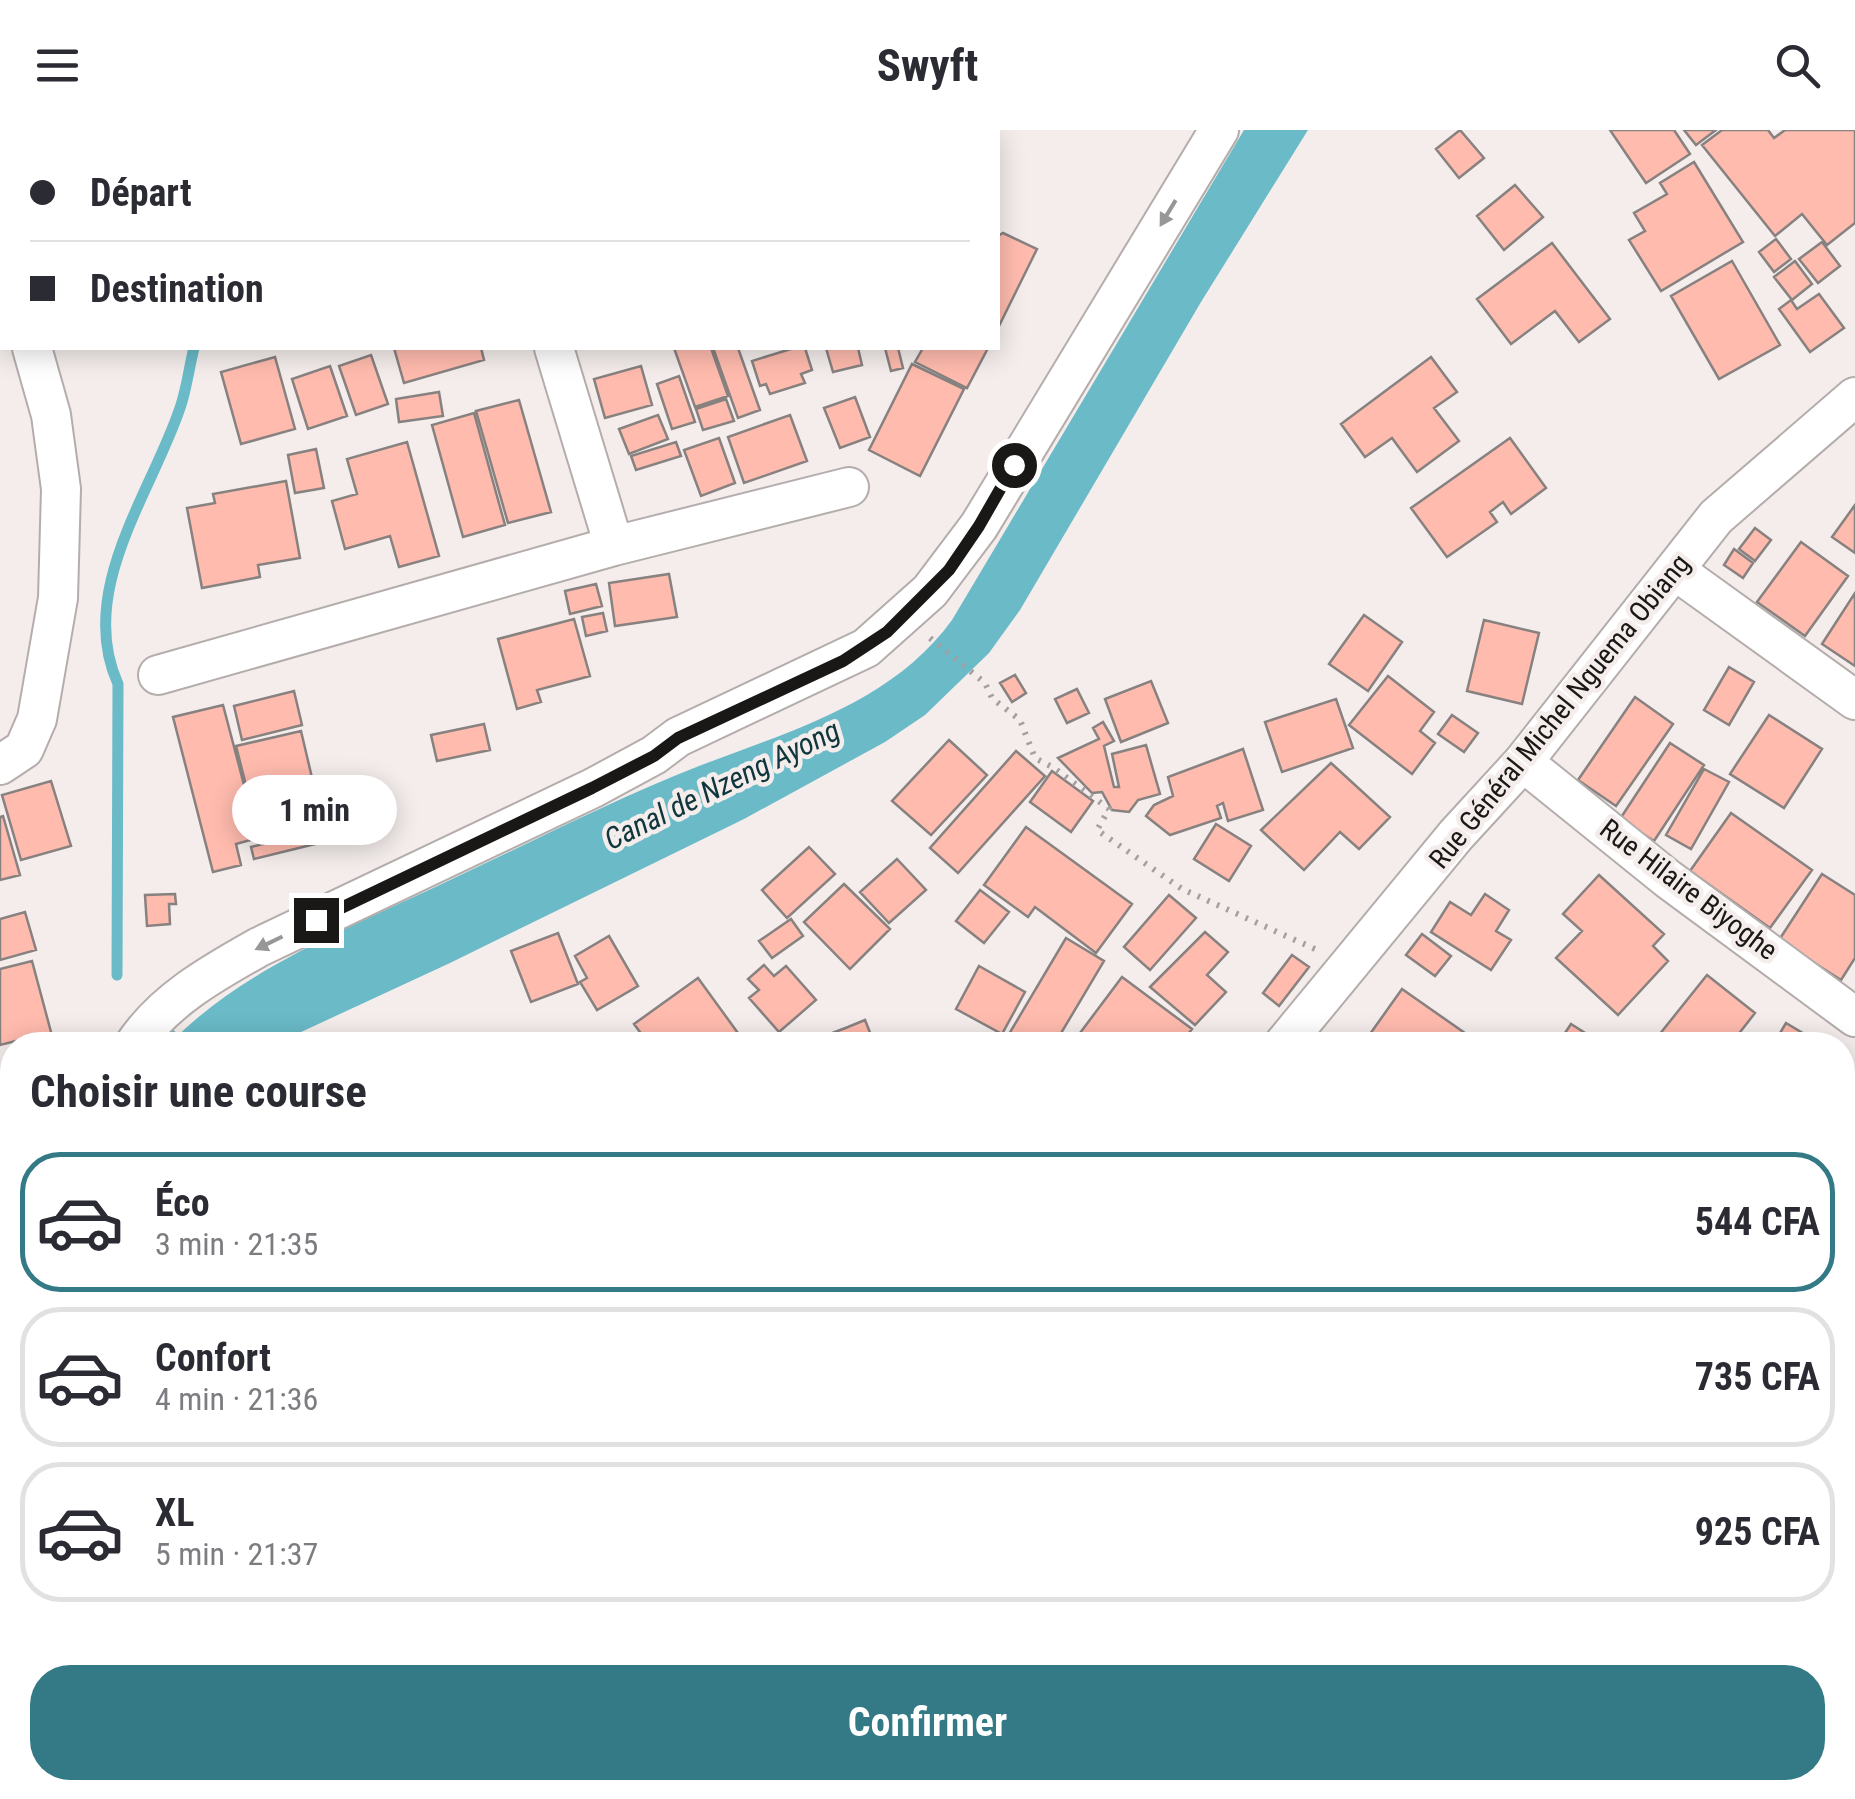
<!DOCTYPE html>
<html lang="fr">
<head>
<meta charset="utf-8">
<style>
	body { margin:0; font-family:"Roboto Condensed",sans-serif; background:#f7f7f7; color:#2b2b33; height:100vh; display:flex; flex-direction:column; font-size:38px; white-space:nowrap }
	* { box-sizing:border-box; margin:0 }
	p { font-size:32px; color:#7c7c81 }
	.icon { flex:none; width:55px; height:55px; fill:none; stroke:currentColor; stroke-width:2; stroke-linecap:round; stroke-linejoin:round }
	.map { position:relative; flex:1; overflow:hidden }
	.sheet { position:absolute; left:0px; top:902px; width:1855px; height:768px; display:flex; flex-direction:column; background:#fff; border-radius:40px 40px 0 0; box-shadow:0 5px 25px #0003 }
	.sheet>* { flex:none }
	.hud { position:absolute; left:0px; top:0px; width:1000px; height:220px; box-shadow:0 5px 25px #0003; display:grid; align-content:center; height:220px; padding:0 30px; background:#fff }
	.end { position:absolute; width:45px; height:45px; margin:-22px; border:12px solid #1a1817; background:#fff; box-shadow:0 0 0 5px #fff }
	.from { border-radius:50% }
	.bubble { position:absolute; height:70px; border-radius:35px; background:#fff; box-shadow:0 5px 25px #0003; font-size:32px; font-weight:700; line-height:70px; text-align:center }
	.hud b { display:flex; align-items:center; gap:35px; height:95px; font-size:38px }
	.hud b+b { border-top:2px solid #e1e1e2 }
	.hud i { width:25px; height:25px; background:#2b2b33 }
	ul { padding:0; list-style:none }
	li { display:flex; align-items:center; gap:30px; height:140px; margin:0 20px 15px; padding:0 10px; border:5px solid #e1e1e2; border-radius:40px }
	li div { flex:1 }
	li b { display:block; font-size:38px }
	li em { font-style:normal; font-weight:700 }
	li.active { border-color:#347a86 }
	li>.icon { width:90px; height:90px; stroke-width:1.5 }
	h2 { padding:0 30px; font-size:45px; line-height:120px }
	.cta { display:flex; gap:20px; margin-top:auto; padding:20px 30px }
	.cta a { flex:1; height:115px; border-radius:40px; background:#347a86; color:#fff; font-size:40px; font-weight:700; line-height:115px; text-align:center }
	header { display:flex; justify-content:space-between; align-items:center; height:130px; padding:0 30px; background:#fff; font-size:45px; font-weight:700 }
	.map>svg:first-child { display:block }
</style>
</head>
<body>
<header><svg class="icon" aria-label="menu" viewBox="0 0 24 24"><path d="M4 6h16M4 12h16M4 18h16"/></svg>Swyft<svg class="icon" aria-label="search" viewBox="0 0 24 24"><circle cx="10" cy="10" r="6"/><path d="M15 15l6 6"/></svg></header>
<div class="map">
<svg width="1855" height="1669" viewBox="0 0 1855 1669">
	<rect width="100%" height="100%" fill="#f4edec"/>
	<path fill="#6abac8" d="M1244 0H1308L1201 172 1020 480 989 523 925 585 885 612 744 689 450 833 273 915H169C238 840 358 794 450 750 532 712 614 669 699 636 790 601 892 573 952 490Z
		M301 1658H367L368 1669H302Z"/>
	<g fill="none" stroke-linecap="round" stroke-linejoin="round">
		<path stroke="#6abac8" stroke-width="11" d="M225 2 226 0
			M117 845 118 554C76 461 151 364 180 278 187 258 189 237 194 218
			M167 902 183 915"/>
	</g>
	<path fill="#ffbbae" stroke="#878180" stroke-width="2.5" d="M1460 0 1484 28 1459 48 1436 19Z
		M1610 0H1674L1690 24 1646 53Z
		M1684 0H1716L1696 15Z
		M1722 0H1768L1774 8 1785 0H1855V93L1827 115 1802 84 1775 106 1702 15Z
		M1694 32 1743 112 1661 161 1629 110 1645 101 1634 83 1667 64 1660 53Z
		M1515 55 1543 87 1504 120 1477 86Z
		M1003 103 1037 119 998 198V106Z
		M1776 109 1791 129 1774 142 1759 122Z
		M1822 112 1840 136 1818 153 1799 129Z
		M1552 113 1610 189 1579 212 1555 181 1511 214 1477 169Z
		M1732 131 1780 215 1719 249 1671 166Z
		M1795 131 1812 154 1792 170 1774 147Z
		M1819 164 1844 198 1810 222 1779 179 1791 170 1797 179Z
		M394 218H481L484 230 404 253Z
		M674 218H711L728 266 695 277Z
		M713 218H738L760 280 738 288Z
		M794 218H805L812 240 801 244 805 253 770 264 766 254 760 256 752 231Z
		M826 218H858L862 235 833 242Z
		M885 218H898L903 238 891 241Z
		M923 218H988L967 258 915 232Z
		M371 225 388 274 356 285 339 236Z
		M275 227 295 299 241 314 221 242Z
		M1431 227 1457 262 1434 278 1459 311 1417 342 1392 308 1365 327 1341 294Z
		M912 234 964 259 920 346 869 320Z
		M330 236 347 286 308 299 292 249Z
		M641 236 652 275 605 288 594 249Z
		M679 246 695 292 672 299 657 254Z
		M439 262 443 286 399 292 396 269Z
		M855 267 870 307 840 318 824 278Z
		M726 269 734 291 703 300 696 279Z
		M519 270 551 382 508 393 476 281Z
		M474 283 505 395 463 407 432 295Z
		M658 285 668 309 629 324 619 299Z
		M790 285 807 331 744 353 728 307Z
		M719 308 735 353 701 366 684 320Z
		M1510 308 1546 358 1511 384 1503 372 1490 382 1497 392 1447 427 1411 378Z
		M407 312 439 426 399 437 390 406 345 419 332 371 357 364 347 329Z
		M676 312 681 326 636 340 631 326Z
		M316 319 324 358 295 363 288 325Z
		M286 351 300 428 258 435 260 447 202 458 187 378 215 373 213 364Z
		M1855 375V423L1832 407Z
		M1755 398 1771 410 1755 431 1739 419Z
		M1801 412 1848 446 1805 506 1757 472Z
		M1734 419 1753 433 1743 448 1724 435Z
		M669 444 677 487 615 496 609 453Z
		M596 454 602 476 570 484 565 461Z
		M1855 463V536L1822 514Z
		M603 483 607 501 586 506 582 487Z
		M1364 485 1402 512 1368 561 1329 534Z
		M574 489 590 546 537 560 541 572 517 579 498 509Z
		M1484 490 1539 503 1522 574 1467 561Z
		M1729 537 1754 552 1729 595 1704 580Z
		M1015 545 1026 563 1012 572 1000 553Z
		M1388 546 1434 582 1420 601 1435 613 1412 644 1349 595Z
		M1151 551 1168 593 1121 612 1105 569Z
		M1077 559 1089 583 1067 593 1055 569Z
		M294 561 302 595 242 610 234 576Z
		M1635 567 1673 594 1616 676 1578 650Z
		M1336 569 1353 618 1282 642 1265 592Z
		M223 575 258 708 236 714 241 735 213 742 173 587Z
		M1452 585 1478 603 1464 622 1438 604Z
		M1769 585 1822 619 1784 678 1730 644Z
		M1103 592 1114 611 1104 616 1114 657H1119L1112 624 1146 615 1160 664 1138 670 1129 682 1112 680 1102 662 1092 663 1058 628 1099 609 1093 598Z
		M484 594 490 620 437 631 431 605Z
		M301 601 313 652 249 667 236 616Z
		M949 610 987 645 931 705 892 671Z
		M1670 613 1704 635 1654 711 1620 689Z
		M1243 619 1263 680 1228 691 1223 673 1217 676 1221 688 1170 705 1146 686 1154 675 1173 666 1168 647Z
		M1016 621 1045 646 958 743 930 718Z
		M1331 633 1390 687 1359 719 1340 702 1304 740 1261 700Z
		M1704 639 1729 652 1691 719 1666 705Z
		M1052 641 1093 671 1071 702 1030 672Z
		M51 651 71 716 21 730 2 665Z
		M292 663 299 694 262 703 255 672Z
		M1731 683 1812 740 1770 798 1690 741Z
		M3 686 20 745 0 750V687Z
		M1216 694 1251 716 1229 751 1194 729Z
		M1026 697 1132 774 1096 823 1035 777 1028 787 984 755Z
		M316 701 319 713 254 729 251 717Z
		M809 717 835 744 787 788 762 760Z
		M897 729 926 760 889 793 860 762Z
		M1822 744 1855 765V828L1841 850 1779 810Z
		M1599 745 1664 804 1653 816 1668 831 1618 885 1556 828 1582 801 1563 784Z
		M844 754 890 799 850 839 804 792Z
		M980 760 1009 782 984 813 956 791Z
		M175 764 176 774H169L170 794 147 796 145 765Z
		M1485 764 1509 780 1496 801 1511 810 1491 840 1431 802 1450 772 1471 785Z
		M1169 765 1196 788 1150 840 1124 817Z
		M25 782 36 820 0 830V789Z
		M791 789 803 806 772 828 759 811Z
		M1205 802 1228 822 1207 845 1226 862 1195 895 1150 857Z
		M558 803 578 854 531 872 511 821Z
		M1422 804 1451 826 1435 846 1406 825Z
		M609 806 638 856 597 880 580 852 587 848 575 826Z
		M1066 808 1104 831 1054 915H1027L1009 904Z
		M1292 825 1309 837 1279 876 1263 863Z
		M32 831 51 902 0 915V839Z
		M764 835 774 846 786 836 816 870 779 902 749 868 759 860 748 849Z
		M979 836 1025 862 1002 904 956 879Z
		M1707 845 1755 883 1730 915H1651Z
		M1122 847 1192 899 1180 915H1071Z
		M698 848 743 910 736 915H645L648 913 634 894Z
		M1402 859 1482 915H1370L1365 911Z
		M865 890 875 915H801L848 897Z
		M1786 893 1811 908 1807 915H1773Z
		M1571 894 1604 915H1557Z
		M1842 1003 1855 1011V1040L1842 1032Z
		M0 1007 12 1055 0 1058Z
		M1842 1260 1855 1267V1308L1843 1329Z
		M11 1291 12 1308 0 1311V1294Z
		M1849 1332 1855 1335V1441L1842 1435V1344Z
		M12 1380V1409L0 1413V1383Z
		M1842 1460 1852 1462 1842 1499Z
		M1855 1522V1587L1842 1589V1524Z
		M1842 1635 1855 1640V1669H1794L1798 1658H1842Z
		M75 1658H101L104 1669H52L51 1664Z
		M397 1658H447L450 1667 399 1669Z
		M672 1658H709L720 1669H660Z
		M949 1658H975L980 1669H954Z
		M983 1658H1015L989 1669Z
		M1037 1658H1072L1077 1669H1042Z
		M1321 1658H1380L1377 1669H1318Z
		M1407 1658H1467L1472 1659 1469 1669H1403Z
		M1530 1658H1572L1569 1669 1527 1667Z
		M1583 1658H1679L1676 1669H1593L1581 1666Z"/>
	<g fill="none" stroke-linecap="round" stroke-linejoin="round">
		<g stroke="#b4adac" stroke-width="42">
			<path id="street" d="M796 0V2
				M843 2 853 0
				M0 106 2 115
				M554 218 614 416
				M1676 441 1855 570
				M158 545 614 416 849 357
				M1523 632 1668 749 1855 887
				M0 635 24 619 37 589 58 468 61 359 51 285 32 218
				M134 915C164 870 213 843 259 817L593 658 654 625 678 607 866 518 930 461 979 396 1219 0
				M1283 915 1456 705 1523 632 1716 387 1855 267
				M0 1593 12 1636
				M19 1658 22 1669
				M264 1658 267 1669
				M580 1669 602 1658"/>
		</g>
		<path stroke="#a5a09f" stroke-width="6" stroke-dasharray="2.5 8" stroke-linecap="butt" d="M930 508 985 553 992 568 1020 590 1035 628 1054 638 1109 679 1097 700 1182 759 1315 819"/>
		<use href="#street" stroke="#fff" stroke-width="38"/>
	</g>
	<defs><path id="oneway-solid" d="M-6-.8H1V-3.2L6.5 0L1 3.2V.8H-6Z" transform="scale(2.5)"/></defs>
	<g fill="#989797">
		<use href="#oneway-solid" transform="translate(1168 83) rotate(121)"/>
		<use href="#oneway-solid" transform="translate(269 813) rotate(154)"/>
	</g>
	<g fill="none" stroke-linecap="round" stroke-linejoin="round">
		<path stroke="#1a1817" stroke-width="12" d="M316 790 592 658 654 626 678 608 843 531 887 502 949 440 979 396 1014 335"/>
	</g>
	<g text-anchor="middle" stroke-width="9" stroke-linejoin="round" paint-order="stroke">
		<g font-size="28" fill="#1a1817" stroke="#f4edec">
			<text transform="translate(1559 581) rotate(-51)" y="10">Rue Général Michel Nguema Obiang</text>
			<text transform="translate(1689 759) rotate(37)" y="10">Rue Hilaire Biyoghe</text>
		</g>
		<g font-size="30" font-style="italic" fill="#0e363c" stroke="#f4edec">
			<text transform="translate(722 655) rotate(-26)" y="10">Canal de Nzeng Ayong</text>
		</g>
	</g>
</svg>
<i class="end from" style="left:1014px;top:335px"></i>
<i class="end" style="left:316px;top:790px"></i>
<div class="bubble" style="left:232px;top:645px;width:165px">1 min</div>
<div class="hud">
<b><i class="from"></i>Départ</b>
<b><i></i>Destination</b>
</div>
<section class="sheet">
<h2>Choisir une course</h2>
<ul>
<li class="active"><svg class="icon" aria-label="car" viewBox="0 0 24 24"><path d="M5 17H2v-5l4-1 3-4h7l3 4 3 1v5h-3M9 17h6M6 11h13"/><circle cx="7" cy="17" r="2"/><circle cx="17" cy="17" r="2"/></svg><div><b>Éco</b><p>3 min · 21:35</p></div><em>544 CFA</em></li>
<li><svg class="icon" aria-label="car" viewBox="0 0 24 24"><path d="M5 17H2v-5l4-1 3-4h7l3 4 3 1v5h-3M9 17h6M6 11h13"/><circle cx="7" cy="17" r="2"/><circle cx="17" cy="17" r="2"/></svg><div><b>Confort</b><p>4 min · 21:36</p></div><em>735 CFA</em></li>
<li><svg class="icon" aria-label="car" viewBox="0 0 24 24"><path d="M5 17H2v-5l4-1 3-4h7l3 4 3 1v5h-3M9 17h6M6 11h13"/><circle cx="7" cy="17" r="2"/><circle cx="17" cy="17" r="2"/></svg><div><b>XL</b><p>5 min · 21:37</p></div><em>925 CFA</em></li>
</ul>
<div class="cta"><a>Confirmer</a></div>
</section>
</div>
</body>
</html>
